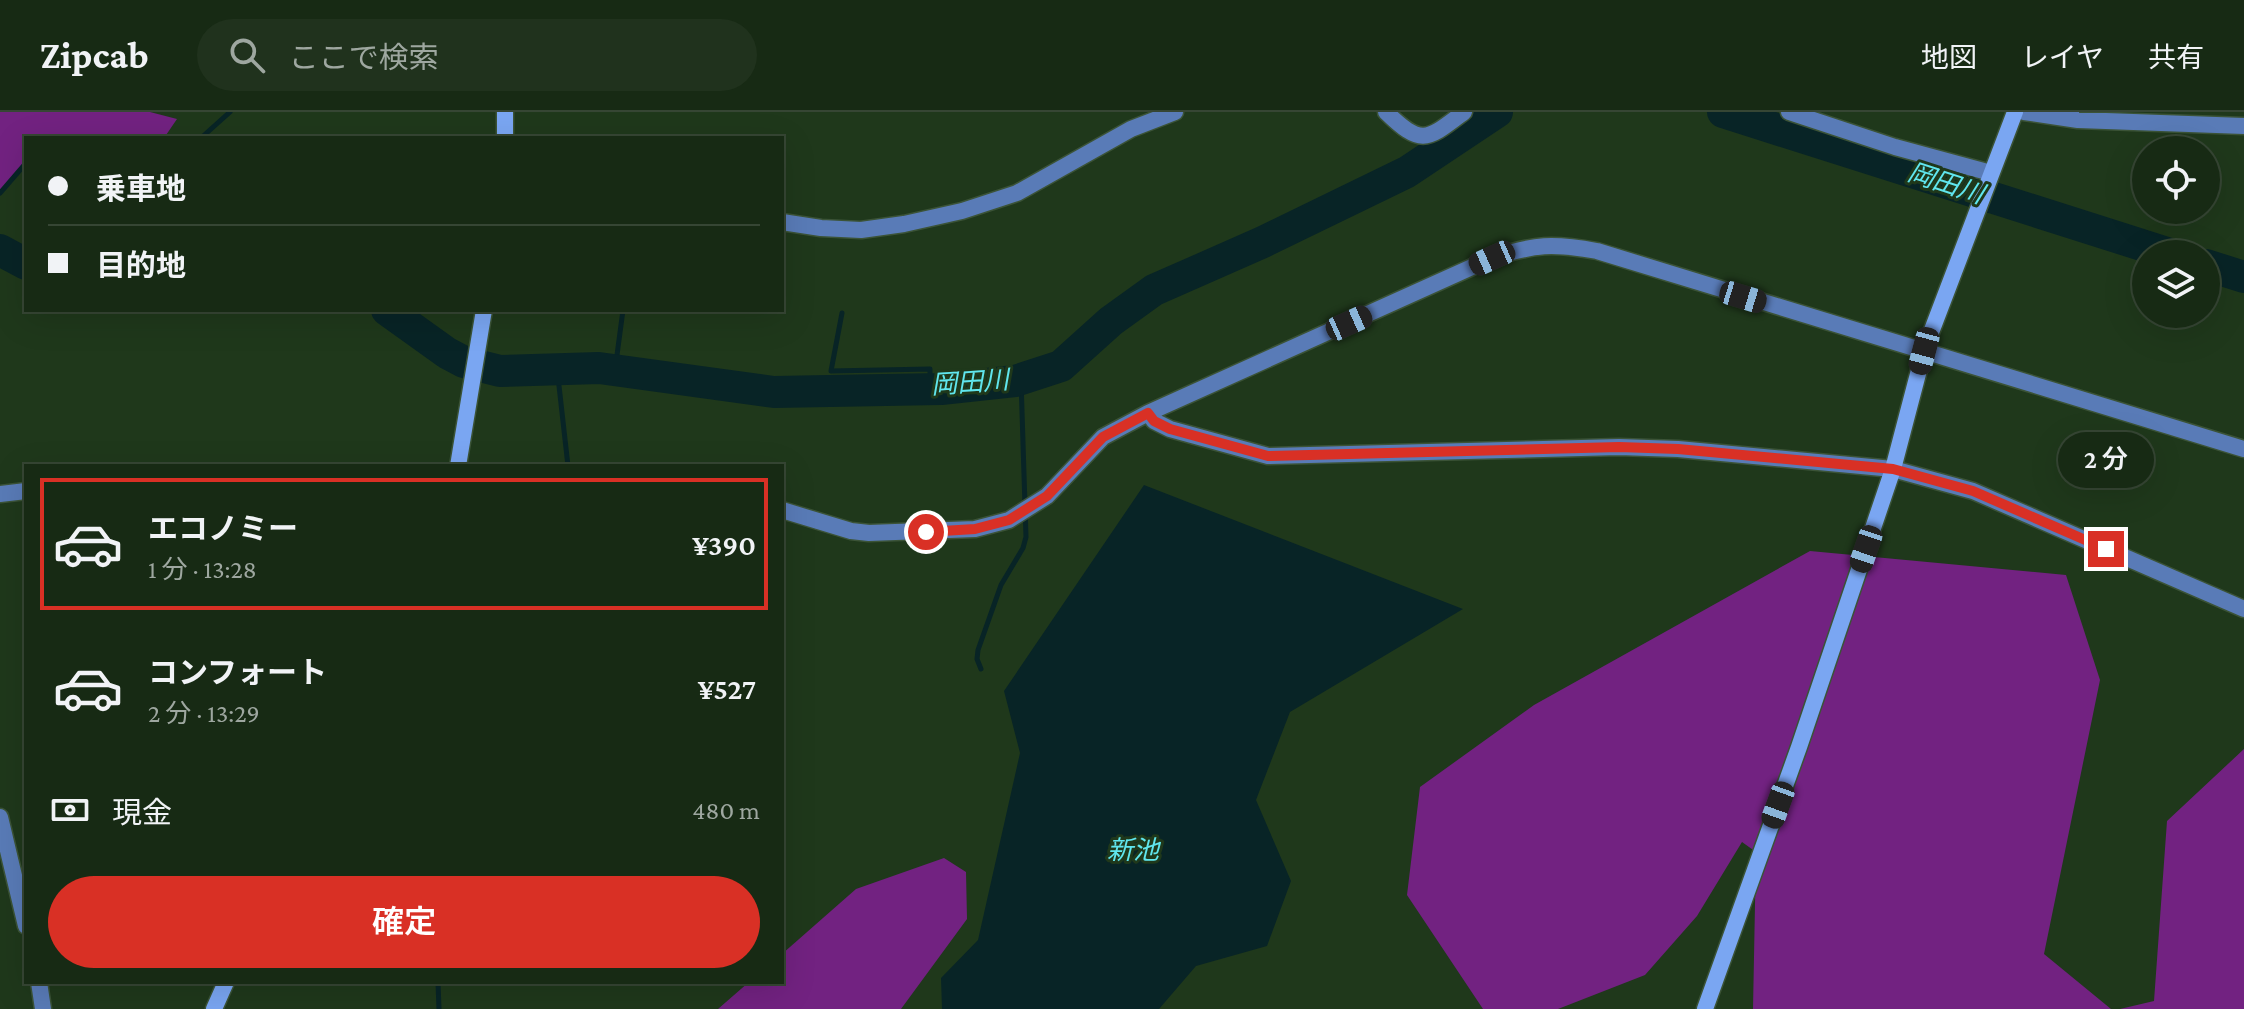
<!DOCTYPE html>
<html lang="ja">
<head>
<meta charset="utf-8">
<style>
	body { margin:0; font-family:"Crimson Pro","Noto Sans JP",serif; background:#20321d; color:#f1f3f6; height:100vh; display:flex; flex-direction:column; font-size:30px; white-space:nowrap }
	* { box-sizing:border-box; margin:0 }
	p { font-size:26px; color:#9ea7a0 }
	.icon { flex:none; width:44px; height:44px; fill:none; stroke:currentColor; stroke-width:2; stroke-linecap:round; stroke-linejoin:round }
	.map { position:relative; flex:1; overflow:hidden }
	.drawer { position:absolute; left:24px; top:352px; width:760px; height:520px; display:flex; flex-direction:column; background:#172a14; border-radius:0px; box-shadow:0 8px 32px #0002,0 0 0 2px #364634 }
	.drawer>* { flex:none }
	.top-card { position:absolute; left:24px; top:24px; width:760px; height:176px; border-radius:0px; box-shadow:0 8px 32px #0002,0 0 0 2px #364634; display:grid; align-content:center; height:176px; padding:0 24px; background:#172a14 }
	.fabs { position:absolute; left:2132px; top:24px; display:grid; gap:16px }
	.fabs a { display:grid; place-items:center; width:88px; height:88px; border-radius:50%; background:#172a14; box-shadow:0 8px 32px #0002,0 0 0 2px #364634; font-size:40px }
	.end { position:absolute; width:36px; height:36px; margin:-18px; border:10px solid #d93025; background:#fff; box-shadow:0 0 0 4px #fff }
	.from { border-radius:50% }
	.bubble { position:absolute; height:56px; border-radius:28px; background:#172a14; box-shadow:0 8px 32px #0002,0 0 0 2px #364634; font-size:26px; font-weight:600; line-height:56px; text-align:center }
	.car { position:absolute; width:24px; height:48px; margin:-24px -12px; border-radius:10px; box-shadow:0 0 6px 2px #0007; background:linear-gradient(#222 24%,#8ab4d8 0 40%,#222 0 76%,#8ab4d8 0 86%,#222 0) }
	.top-card b { display:flex; align-items:center; gap:28px; height:76px; font-size:30px }
	.top-card b+b { border-top:2px solid #364634 }
	.top-card i { width:20px; height:20px; background:#f1f3f6 }
	ul { padding:14px 0 0; list-style:none }
	li { display:flex; align-items:center; gap:24px; height:132px; margin:0 16px 12px; padding:0 8px; border:4px solid transparent; border-radius:0px }
	li div { flex:1 }
	li b { display:block; font-size:30px }
	li em { font-style:normal; font-weight:600 }
	li.on { border-color:#d93025 }
	li>.icon { width:72px; height:72px; stroke-width:1.5 }
	.pay { display:flex; align-items:center; gap:20px; height:88px; padding:0 24px; font-size:30px }
	.pay p { margin-inline-start:auto }
	.primary-button { display:flex; gap:16px; margin-top:auto; padding:16px 24px }
	.primary-button a { flex:1; height:92px; border-radius:48px; background:#d93025; color:#fff; font-size:32px; font-weight:600; line-height:92px; text-align:center }
	header { display:flex; align-items:center; gap:48px; box-sizing:border-box; height:112px; padding:0 40px; background:#172a14; border-bottom:2px solid #364634 }
	header strong { font-size:38px }
	nav { display:flex; gap:44px; margin-inline-start:auto; font-size:28px }
	.search { width:560px; height:72px; background:#20321d; display:flex; align-items:center; gap:20px; box-sizing:border-box; padding:0 28px; border-radius:44px; color:#9ea7a0; font-size:30px }
	.map>svg:first-child { display:block }
</style>
</head>
<body>
<header>
<strong>Zipcab</strong>
<div class="search"><svg class="icon" aria-label="search" viewBox="0 0 24 24"><circle cx="10" cy="10" r="6"/><path d="M15 15l6 6"/></svg>ここで検索</div>
<nav><a>地図</a><a>レイヤ</a><a>共有</a></nav>
</header>
<div class="map">
<svg width="2244" height="897" viewBox="0 0 2244 897">
	<rect width="100%" height="100%" fill="#1f381b"/>
	<path fill="#722281" d="M0 0H150L177 7 164 26H26V53L0 78Z
		M1810 439 2066 463 2100 568 2044 842 2111 897H1753L1756 740 1742 730 1697 804 1645 863 1558 897H1483L1407 783 1420 675 1534 593Z
		M2244 637V897H2120L2154 889 2167 709Z
		M944 746 966 760 967 807 901 897H718L749 870H782V842L856 777Z"/>
	<path fill="#082426" d="M1144 373 1463 497 1290 600 1256 688 1291 769 1267 834 1196 854 1159 897H942L941 866 978 828 1020 641 1004 579Z"/>
	<g fill="none" stroke-linecap="round" stroke-linejoin="round">
		<path stroke="#082426" stroke-width="5" d="M201 26 230 0
			M0 81 26 51
			M842 201 831 259 930 257V277
			M557 256 568 354
			M615 258 623 198
			M981 557 977 547 978 538 1001 473 1023 436 1026 425 1021 268
			M438 870 439 897"/>
		<path stroke="#082426" stroke-width="32" d="M1723 0 2170 142
			M0 138 26 152
			M2206 153 2244 165
			M387 198 447 241 464 250 500 259 599 256 774 280 941 277 1015 269 1061 254 1111 209 1154 178 1263 130 1407 60 1497 0"/>
		<g stroke="#3b5337" stroke-width="19">
			<path id="street" d="M1386 0C1422 35 1427 28 1464 0
				M1789 0 1895 35 1991 61
				M2024 0 2078 8 2244 14
				M782 110 821 116 861 118 904 112 962 99 1017 81 1131 17 1175 0
				M1148 301 1154 309 1170 317 1268 344 1619 335 1678 337 1893 357 1973 379 2244 497
				M0 382 26 379
				M782 398 851 419 869 421 975 417 1009 408 1047 384 1103 325 1148 301 1492 146C1535 132 1553 131 1597 139L2244 337
				M0 705 26 814
				M39 870 43 897"/>
		</g>
		<g stroke="#3b5337" stroke-width="19">
			<path id="secondary" d="M505 0V26
				M458 354 484 198
				M214 897 226 870
				M1705 897 1799 635 1893 357 1924 239 2015 0"/>
		</g>
		<use href="#street" stroke="#597bb7" stroke-width="16"/>
		<use href="#secondary" stroke="#7aa6f2" stroke-width="16"/>
	</g>
	<g fill="none" stroke-linecap="round" stroke-linejoin="round">
		<path stroke="#d93025" stroke-width="10" d="M926 420 975 417 1009 408 1047 384 1103 325 1148 301 1154 309 1170 317 1268 344 1619 335 1678 337 1893 357 1973 379 2106 437"/>
	</g>
	<g text-anchor="middle" stroke-width="6" stroke-linejoin="round" paint-order="stroke">
		<g font-size="26" font-style="italic" fill="#60e6ee" stroke="#1f381b">
			<text transform="translate(1946 71) rotate(18)" y="9">岡田川</text>
			<text transform="translate(970 270) rotate(-4)" y="9">岡田川</text>
			<text x="1133" y="747">新池</text>
		</g>
	</g>
</svg>
<div class="fabs">
<a><svg class="icon" aria-label="locate" viewBox="0 0 24 24"><circle cx="12" cy="12" r="6"/><path d="M12 2v4M12 18v4M2 12h4M18 12h4"/></svg></a>
<a><svg class="icon" aria-label="layers" viewBox="0 0 24 24"><path d="M12 4l9 5-9 5-9-5zM3 14l9 5 9-5"/></svg></a>
</div>
<i class="end from" style="left:926px;top:420px"></i>
<i class="end" style="left:2106px;top:437px"></i>
<div class="bubble" style="left:2058px;top:320px;width:96px">2 分</div>
<i class="car" style="left:1492px;top:146px;rotate:246deg"></i>
<i class="car" style="left:1743px;top:185px;rotate:107deg"></i>
<i class="car" style="left:1349px;top:211px;rotate:66deg"></i>
<i class="car" style="left:1924px;top:239px;rotate:195deg"></i>
<i class="car" style="left:1866px;top:437px;rotate:199deg"></i>
<i class="car" style="left:1778px;top:693px;rotate:200deg"></i>
<div class="top-card">
<b><i class="from"></i>乗車地</b>
<b><i></i>目的地</b>
</div>
<section class="drawer">
<ul>
<li class="on"><svg class="icon" aria-label="car" viewBox="0 0 24 24"><path d="M5 17H2v-5l4-1 3-4h7l3 4 3 1v5h-3M9 17h6M6 11h13"/><circle cx="7" cy="17" r="2"/><circle cx="17" cy="17" r="2"/></svg><div><b>エコノミー</b><p>1 分 · 13:28</p></div><em>¥390</em></li>
<li><svg class="icon" aria-label="car" viewBox="0 0 24 24"><path d="M5 17H2v-5l4-1 3-4h7l3 4 3 1v5h-3M9 17h6M6 11h13"/><circle cx="7" cy="17" r="2"/><circle cx="17" cy="17" r="2"/></svg><div><b>コンフォート</b><p>2 分 · 13:29</p></div><em>¥527</em></li>
</ul>
<div class="pay"><svg class="icon" aria-label="cash" viewBox="0 0 24 24"><path d="M3 7h18v10H3z"/><circle cx="12" cy="12" r="2"/></svg>現金<p>480 m</p></div>
<div class="primary-button"><a>確定</a></div>
</section>
</div>
</body>
</html>
